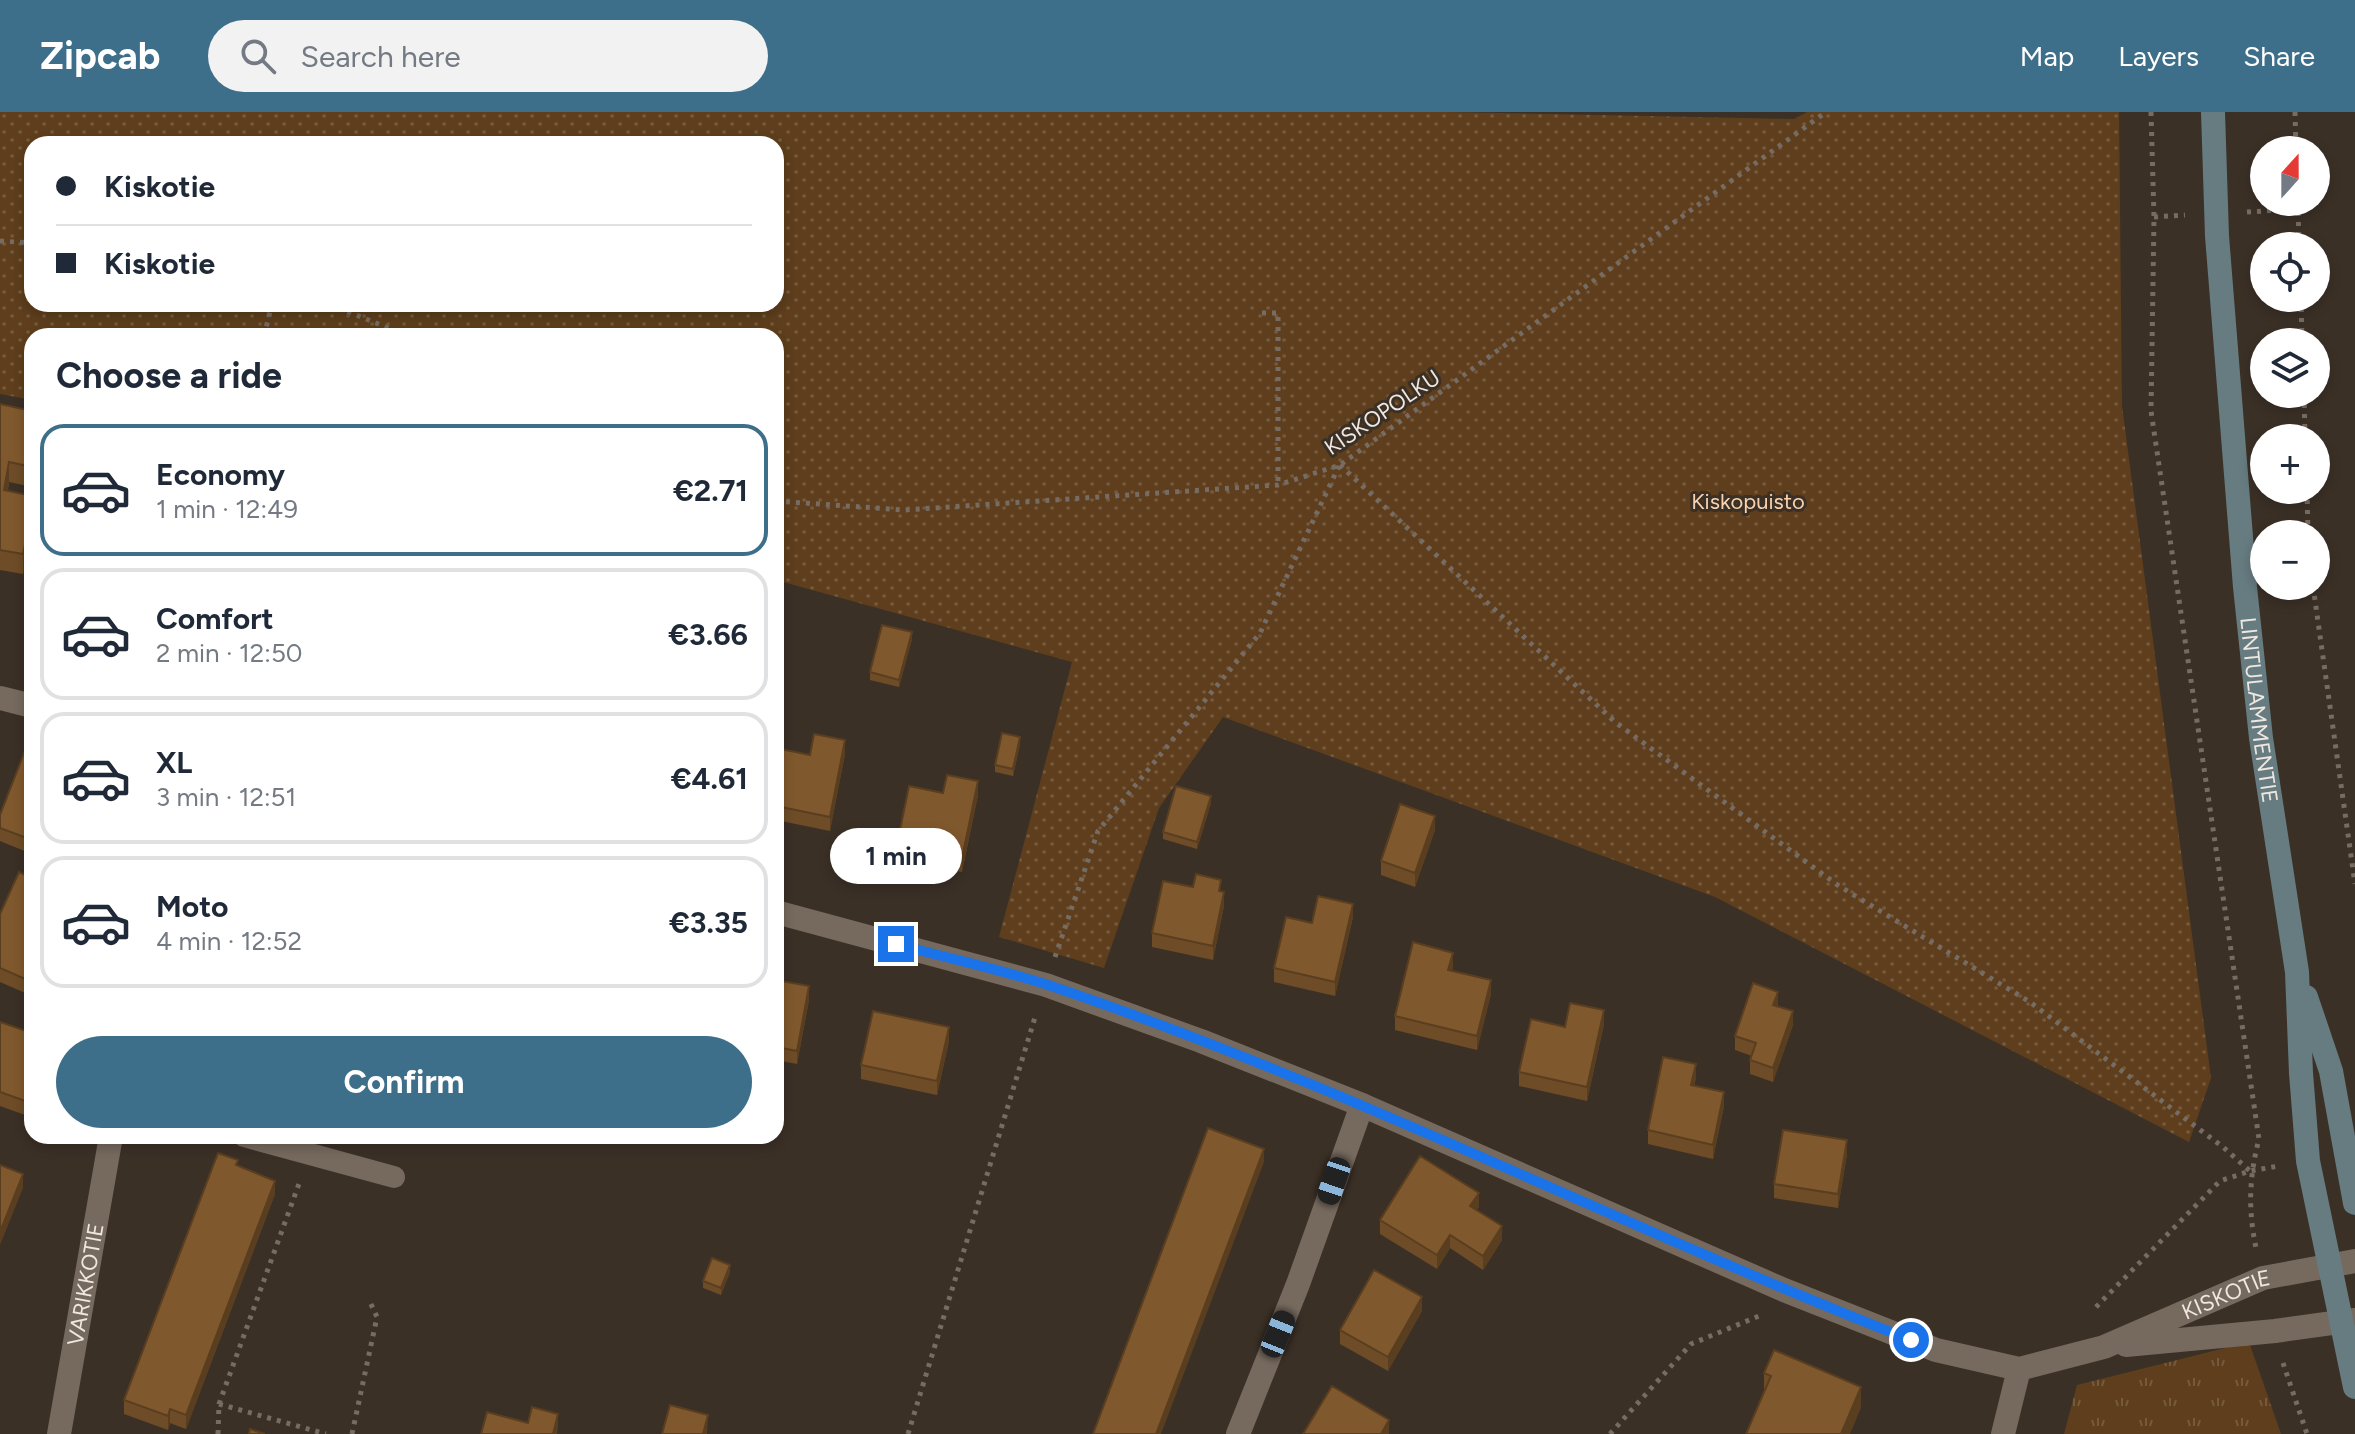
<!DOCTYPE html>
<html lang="en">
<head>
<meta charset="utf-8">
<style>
	body { margin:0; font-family:Figtree,sans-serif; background:#f2f2f3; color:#1f2937; height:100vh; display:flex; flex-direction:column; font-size:30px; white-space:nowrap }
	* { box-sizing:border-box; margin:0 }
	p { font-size:26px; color:#747a83 }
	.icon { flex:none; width:44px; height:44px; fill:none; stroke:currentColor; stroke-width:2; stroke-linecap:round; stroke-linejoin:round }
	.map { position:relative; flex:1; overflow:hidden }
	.sheet { position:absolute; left:24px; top:216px; width:760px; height:816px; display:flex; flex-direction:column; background:#fff; border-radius:24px; box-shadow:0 4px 12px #0003 }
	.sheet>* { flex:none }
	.guide { position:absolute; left:24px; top:24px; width:760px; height:176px; border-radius:24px; box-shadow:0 4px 12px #0003; display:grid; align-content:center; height:176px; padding:0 32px; background:#fff }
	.needle { width:52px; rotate:21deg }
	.fabs { position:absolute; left:2250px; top:24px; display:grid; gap:16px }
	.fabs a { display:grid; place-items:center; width:80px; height:80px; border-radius:50%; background:#fff; box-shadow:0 4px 12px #0003; font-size:40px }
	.end { position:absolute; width:36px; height:36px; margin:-18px; border:10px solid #1a73e8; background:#fff; box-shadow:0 0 0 4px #fff }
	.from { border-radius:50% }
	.bubble { position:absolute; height:56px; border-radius:28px; background:#fff; box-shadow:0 4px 12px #0003; font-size:26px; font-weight:700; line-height:56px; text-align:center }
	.car { position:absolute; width:24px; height:48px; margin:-24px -12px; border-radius:10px; box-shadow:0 0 6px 2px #0007; background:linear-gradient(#222 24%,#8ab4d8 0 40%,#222 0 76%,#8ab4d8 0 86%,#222 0) }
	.guide b { display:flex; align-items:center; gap:28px; height:76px; font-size:30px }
	.guide b+b { border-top:2px solid #e0e1e3 }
	.guide i { width:20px; height:20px; background:#1f2937 }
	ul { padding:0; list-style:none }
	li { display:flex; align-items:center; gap:24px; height:132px; margin:0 16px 12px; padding:0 16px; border:4px solid #e0e1e3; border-radius:24px }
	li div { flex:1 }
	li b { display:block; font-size:30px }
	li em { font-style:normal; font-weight:700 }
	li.active { border-color:#3e6f8a }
	li>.icon { width:72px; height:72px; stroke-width:1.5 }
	h2 { padding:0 32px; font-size:36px; line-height:96px }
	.action { display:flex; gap:16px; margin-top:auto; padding:16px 32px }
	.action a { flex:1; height:92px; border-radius:48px; background:#3e6f8a; color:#fff; font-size:32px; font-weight:700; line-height:92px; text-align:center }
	header { display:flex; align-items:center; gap:48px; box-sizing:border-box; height:112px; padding:0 40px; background:#3e6f8a; color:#fff }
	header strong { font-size:38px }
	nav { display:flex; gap:44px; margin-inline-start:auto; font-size:28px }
	.search { width:560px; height:72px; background:#f2f2f3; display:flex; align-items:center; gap:20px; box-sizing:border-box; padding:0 28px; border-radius:44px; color:#747a83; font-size:30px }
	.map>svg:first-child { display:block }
</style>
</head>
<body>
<header>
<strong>Zipcab</strong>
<div class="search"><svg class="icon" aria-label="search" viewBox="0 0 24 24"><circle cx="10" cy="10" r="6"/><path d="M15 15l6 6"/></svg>Search here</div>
<nav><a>Map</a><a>Layers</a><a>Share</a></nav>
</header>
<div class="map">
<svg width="2355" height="1322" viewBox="0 0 2355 1322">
	<defs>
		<pattern id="grass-tufts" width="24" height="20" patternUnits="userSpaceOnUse" patternTransform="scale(2)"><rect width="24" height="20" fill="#5e3e1c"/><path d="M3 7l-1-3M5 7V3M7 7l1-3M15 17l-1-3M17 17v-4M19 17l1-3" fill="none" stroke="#755a3d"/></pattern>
		<pattern id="park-dots" width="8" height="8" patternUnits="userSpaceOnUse" patternTransform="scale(2)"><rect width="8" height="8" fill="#5e3e1c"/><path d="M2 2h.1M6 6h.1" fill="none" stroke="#755a3d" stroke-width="1.8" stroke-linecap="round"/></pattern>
	</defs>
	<rect width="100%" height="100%" fill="#3b3026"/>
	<path fill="url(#grass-tufts)" d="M2249 1230 2281 1322H2064L2077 1273Z"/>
	<path fill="url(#park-dots)" fill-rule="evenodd" d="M0 0H1447L1794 7 1807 0H2119L2122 294 2211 966 2189 1030 1715 785 1223 605 1159 696 1104 856 999 825 1072 550 776 468V224H32V288L0 282ZM32 32H776V192H32Z"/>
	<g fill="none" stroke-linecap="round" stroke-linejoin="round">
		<path stroke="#766c63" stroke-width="5" stroke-dasharray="4 6" stroke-linecap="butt" d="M2151 0 2154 105 2151 299 2259 1027C2249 1065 2248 1098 2256 1136
			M2295 0 2296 38
			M2298 90 2299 134
			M2247 100 2298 97
			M2154 105 2185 103
			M0 129 32 131
			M2301 186 2302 230
			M329 192 408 224
			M1262 201H1278V373
			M264 224 272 192
			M2304 282 2305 326
			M1340 353 1615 610 1839 774 2030 890 2223 1035 2250 1059
			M2307 378 2308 422
			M776 389 904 398 1278 373 1340 353 1826 0
			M2313 474 2355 772
			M1055 845 1098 719 1260 521 1339 354
			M2096 1195 2220 1069 2250 1059 2279 1054
			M2283 1251 2307 1322
			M219 1292 326 1322
			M218 1322 219 1292 300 1069
			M352 1322 377 1205 370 1190
			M908 1322 1036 902
			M1610 1322 1691 1232 1759 1204"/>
		<path stroke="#76695e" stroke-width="22" d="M244 1024 394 1065"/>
		<g stroke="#76695e" stroke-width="24">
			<path d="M0 586 32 594"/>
			<path id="s1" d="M776 800 1046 873 1201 929 1362 993 1784 1178 1936 1238 2019 1257 2104 1235 2263 1166 2355 1149"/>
			<path d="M2126 1233 2275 1219 2355 1208"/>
			<path id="s2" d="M59 1322 111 1024"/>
			<path d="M1238 1322 1298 1172 1362 993"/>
			<path d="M2003 1322 2019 1257"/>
		</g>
		<g stroke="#667c81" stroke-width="24">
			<path id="s3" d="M2213 0 2217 124 2245 475 2261 626 2297 860 2301 961 2308 1049 2355 1275"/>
			<path d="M2306 885 2331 959 2355 1091"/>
		</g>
	</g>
	<path fill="#6e4c27" d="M0 292 32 299V375L9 370 8 379 32 384 23 462 0 458Z
		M912 527 899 575 870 568V560Z
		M32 623V742L0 729V703Z
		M1020 632 1013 664 995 660V653Z
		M776 636 810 643 845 642 830 719 776 708Z
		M943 681 978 683 962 760 897 747V733Z
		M1211 691 1197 737 1163 727V720Z
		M1435 718 1415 775 1381 763V749Z
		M32 766V884L0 870V802Z
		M1193 775 1221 779 1224 794 1213 848 1152 835V821Z
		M1353 805 1335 884 1274 870V856Z
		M1453 855 1452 858 1491 882 1477 938 1395 918V904Z
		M776 868 809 888 797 952 776 948Z
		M1778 894 1793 913 1773 970 1750 962V948L1752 944 1735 938V924Z
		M0 910 32 921 28 1004 0 994Z
		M1604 912 1587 989 1519 974V960L1565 915Z
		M949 929 937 983 861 967V953Z
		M1696 966 1694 974 1724 994 1713 1047 1648 1032V1018Z
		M1847 1042 1838 1096 1774 1086V1072Z
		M238 1054 275 1082 186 1317 170 1311 168 1318 124 1302V1288Z
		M1479 1095 1476 1098 1502 1128 1483 1158 1450 1136 1437 1157 1380 1122V1108Z
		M730 1160 721 1183 703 1176V1169Z
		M1422 1199 1388 1259 1340 1232V1218Z
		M1764 1261 1861 1296 1764 1280Z"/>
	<path fill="#5a3e20" d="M9 350V370L4 398V378Z
		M32 398V418L23 462V442Z
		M912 520V527L899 575V568Z
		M1020 625V632L1013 664V657Z
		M845 628V642L830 719V705Z
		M978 669V683L962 760V746Z
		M1211 684V691L1197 737V730Z
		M1435 704V718L1415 775V761Z
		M1224 780V794L1213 848V834Z
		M1353 792V805L1335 884V870Z
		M1453 841V855L1448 872V858Z
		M1491 868V882L1477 938V924Z
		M809 874V888L797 952V939Z
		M1778 880V894L1773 893Z
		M1604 898V912L1587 989V975Z
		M1793 899V913L1773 970V956Z
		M949 915V929L937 983V969Z
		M1696 952V966L1691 987V973Z
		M1724 980V994L1713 1047V1033Z
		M32 981V994L28 1004V990Z
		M1847 1028V1042L1838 1096V1082Z
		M1264 1037V1050L1161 1322H1156Z
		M23 1062V1076L0 1133V1120Z
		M275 1069V1082L186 1317V1303Z
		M1479 1081V1095L1470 1108V1094Z
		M1502 1114V1128L1483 1158V1144Z
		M1450 1123V1136L1437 1157V1143Z
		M730 1153V1160L721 1183V1176Z
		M1422 1185V1199L1388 1259V1245Z
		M1861 1275V1296L1850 1322H1841Z
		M170 1297V1311L168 1318V1304Z
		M558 1302V1316L557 1322H553Z
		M708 1303 707 1322H703Z
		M1389 1308V1322H1381Z"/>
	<path fill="#80582d" stroke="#5a3e20" stroke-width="2" d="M0 292 32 299V355L9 350 4 378 32 384V398L23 442 0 438Z
		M882 513 912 520 899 568 870 560Z
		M1002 621 1020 625 1013 657 995 653Z
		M814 622 845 628 830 705 776 694V636L810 643Z
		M31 623H32V728L0 716V703Z
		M947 663 978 669 962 746 897 733 909 674 943 681Z
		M1176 674 1211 684 1197 730 1163 720Z
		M1400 692 1435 704 1415 761 1381 749Z
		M19 760 32 766V870L0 856V802Z
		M1196 762 1221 768 1219 779 1224 780 1213 834 1152 821 1163 769 1193 775Z
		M1318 784 1353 792 1335 870 1274 856 1286 805 1312 811Z
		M1413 830 1453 841 1448 858 1491 868 1477 924 1395 904Z
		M776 868 809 874 797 939 776 935Z
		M1753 871 1778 880 1773 893 1793 899 1773 956 1750 948 1756 931 1735 924Z
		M1570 891 1604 898 1587 975 1519 960 1531 907 1565 915Z
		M873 899 949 915 937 969 861 953Z
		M0 910 32 921V981L28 990 0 980Z
		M1663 945 1696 952 1691 973 1724 980 1713 1033 1648 1018Z
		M1208 1016 1264 1037 1156 1322H1093Z
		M1783 1018 1847 1028 1838 1082 1774 1072Z
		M218 1041 238 1048 236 1053 275 1069 186 1303 170 1297 168 1304 124 1288Z
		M1420 1044 1479 1081 1470 1094 1502 1114 1483 1144 1450 1123 1437 1143 1380 1108Z
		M0 1053 23 1062 0 1120Z
		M712 1146 730 1153 721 1176 703 1169Z
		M1374 1158 1422 1185 1388 1245 1340 1218Z
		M1774 1238 1861 1275 1841 1322H1746L1771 1264 1764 1261Z
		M1332 1274 1389 1308 1381 1322H1303Z
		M670 1293 708 1303 703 1322H662Z
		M532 1295 558 1302 553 1322H481L487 1300 528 1311Z
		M250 1317 265 1322H249Z"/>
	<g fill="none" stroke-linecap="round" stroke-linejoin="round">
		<path stroke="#1a73e8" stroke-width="10" d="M896 832C947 846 999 857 1048 873 1344 972 1621 1115 1911 1228"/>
	</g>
	<g text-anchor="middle" stroke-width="6" stroke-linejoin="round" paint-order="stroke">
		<g font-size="22" fill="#efe8e1" stroke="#3b3026">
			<text transform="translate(1382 300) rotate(-34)" y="8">KISKOPOLKU</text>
			<text dy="8" stroke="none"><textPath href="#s3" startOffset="600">LINTULAMMENTIE</textPath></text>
			<text dy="8" stroke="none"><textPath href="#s2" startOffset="152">VARIKKOTIE</textPath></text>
			<text dy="8" stroke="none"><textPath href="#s1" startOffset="1548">KISKOTIE</textPath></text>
		</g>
		<g font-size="22" fill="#f9d2ad" stroke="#3b3026">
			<text x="1748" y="397">Kiskopuisto</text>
		</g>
	</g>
</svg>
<div class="fabs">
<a><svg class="needle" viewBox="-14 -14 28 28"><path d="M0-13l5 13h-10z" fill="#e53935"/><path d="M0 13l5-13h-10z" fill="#747a83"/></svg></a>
<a><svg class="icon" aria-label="locate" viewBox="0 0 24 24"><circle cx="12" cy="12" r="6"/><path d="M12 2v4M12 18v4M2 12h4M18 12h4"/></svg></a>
<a><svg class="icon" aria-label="layers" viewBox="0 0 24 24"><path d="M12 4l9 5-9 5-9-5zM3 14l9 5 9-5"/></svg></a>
<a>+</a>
<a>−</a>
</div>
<i class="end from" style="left:1911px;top:1228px"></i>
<i class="end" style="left:896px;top:832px"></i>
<div class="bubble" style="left:830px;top:716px;width:132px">1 min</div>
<i class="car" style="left:1334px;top:1069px;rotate:199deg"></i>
<i class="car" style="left:1278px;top:1222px;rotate:22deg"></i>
<div class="guide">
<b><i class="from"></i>Kiskotie</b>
<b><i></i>Kiskotie</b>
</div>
<section class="sheet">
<h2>Choose a ride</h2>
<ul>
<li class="active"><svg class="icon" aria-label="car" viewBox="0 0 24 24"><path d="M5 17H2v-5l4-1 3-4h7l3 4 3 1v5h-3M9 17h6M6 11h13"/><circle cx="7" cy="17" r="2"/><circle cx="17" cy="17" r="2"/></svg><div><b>Economy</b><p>1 min · 12:49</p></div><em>€2.71</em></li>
<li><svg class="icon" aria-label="car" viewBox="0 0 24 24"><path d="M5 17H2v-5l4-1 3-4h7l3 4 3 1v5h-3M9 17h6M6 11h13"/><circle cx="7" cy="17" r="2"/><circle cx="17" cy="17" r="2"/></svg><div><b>Comfort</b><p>2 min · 12:50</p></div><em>€3.66</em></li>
<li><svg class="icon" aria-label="car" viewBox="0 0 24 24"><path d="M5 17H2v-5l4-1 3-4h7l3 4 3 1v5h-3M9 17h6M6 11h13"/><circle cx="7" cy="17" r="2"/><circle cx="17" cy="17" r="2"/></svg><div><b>XL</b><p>3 min · 12:51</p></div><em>€4.61</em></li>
<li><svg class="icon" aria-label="car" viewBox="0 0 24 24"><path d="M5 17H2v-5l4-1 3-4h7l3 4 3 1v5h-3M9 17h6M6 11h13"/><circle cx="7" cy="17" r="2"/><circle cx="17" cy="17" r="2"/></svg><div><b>Moto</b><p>4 min · 12:52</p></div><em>€3.35</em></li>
</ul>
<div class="action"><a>Confirm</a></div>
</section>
</div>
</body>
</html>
